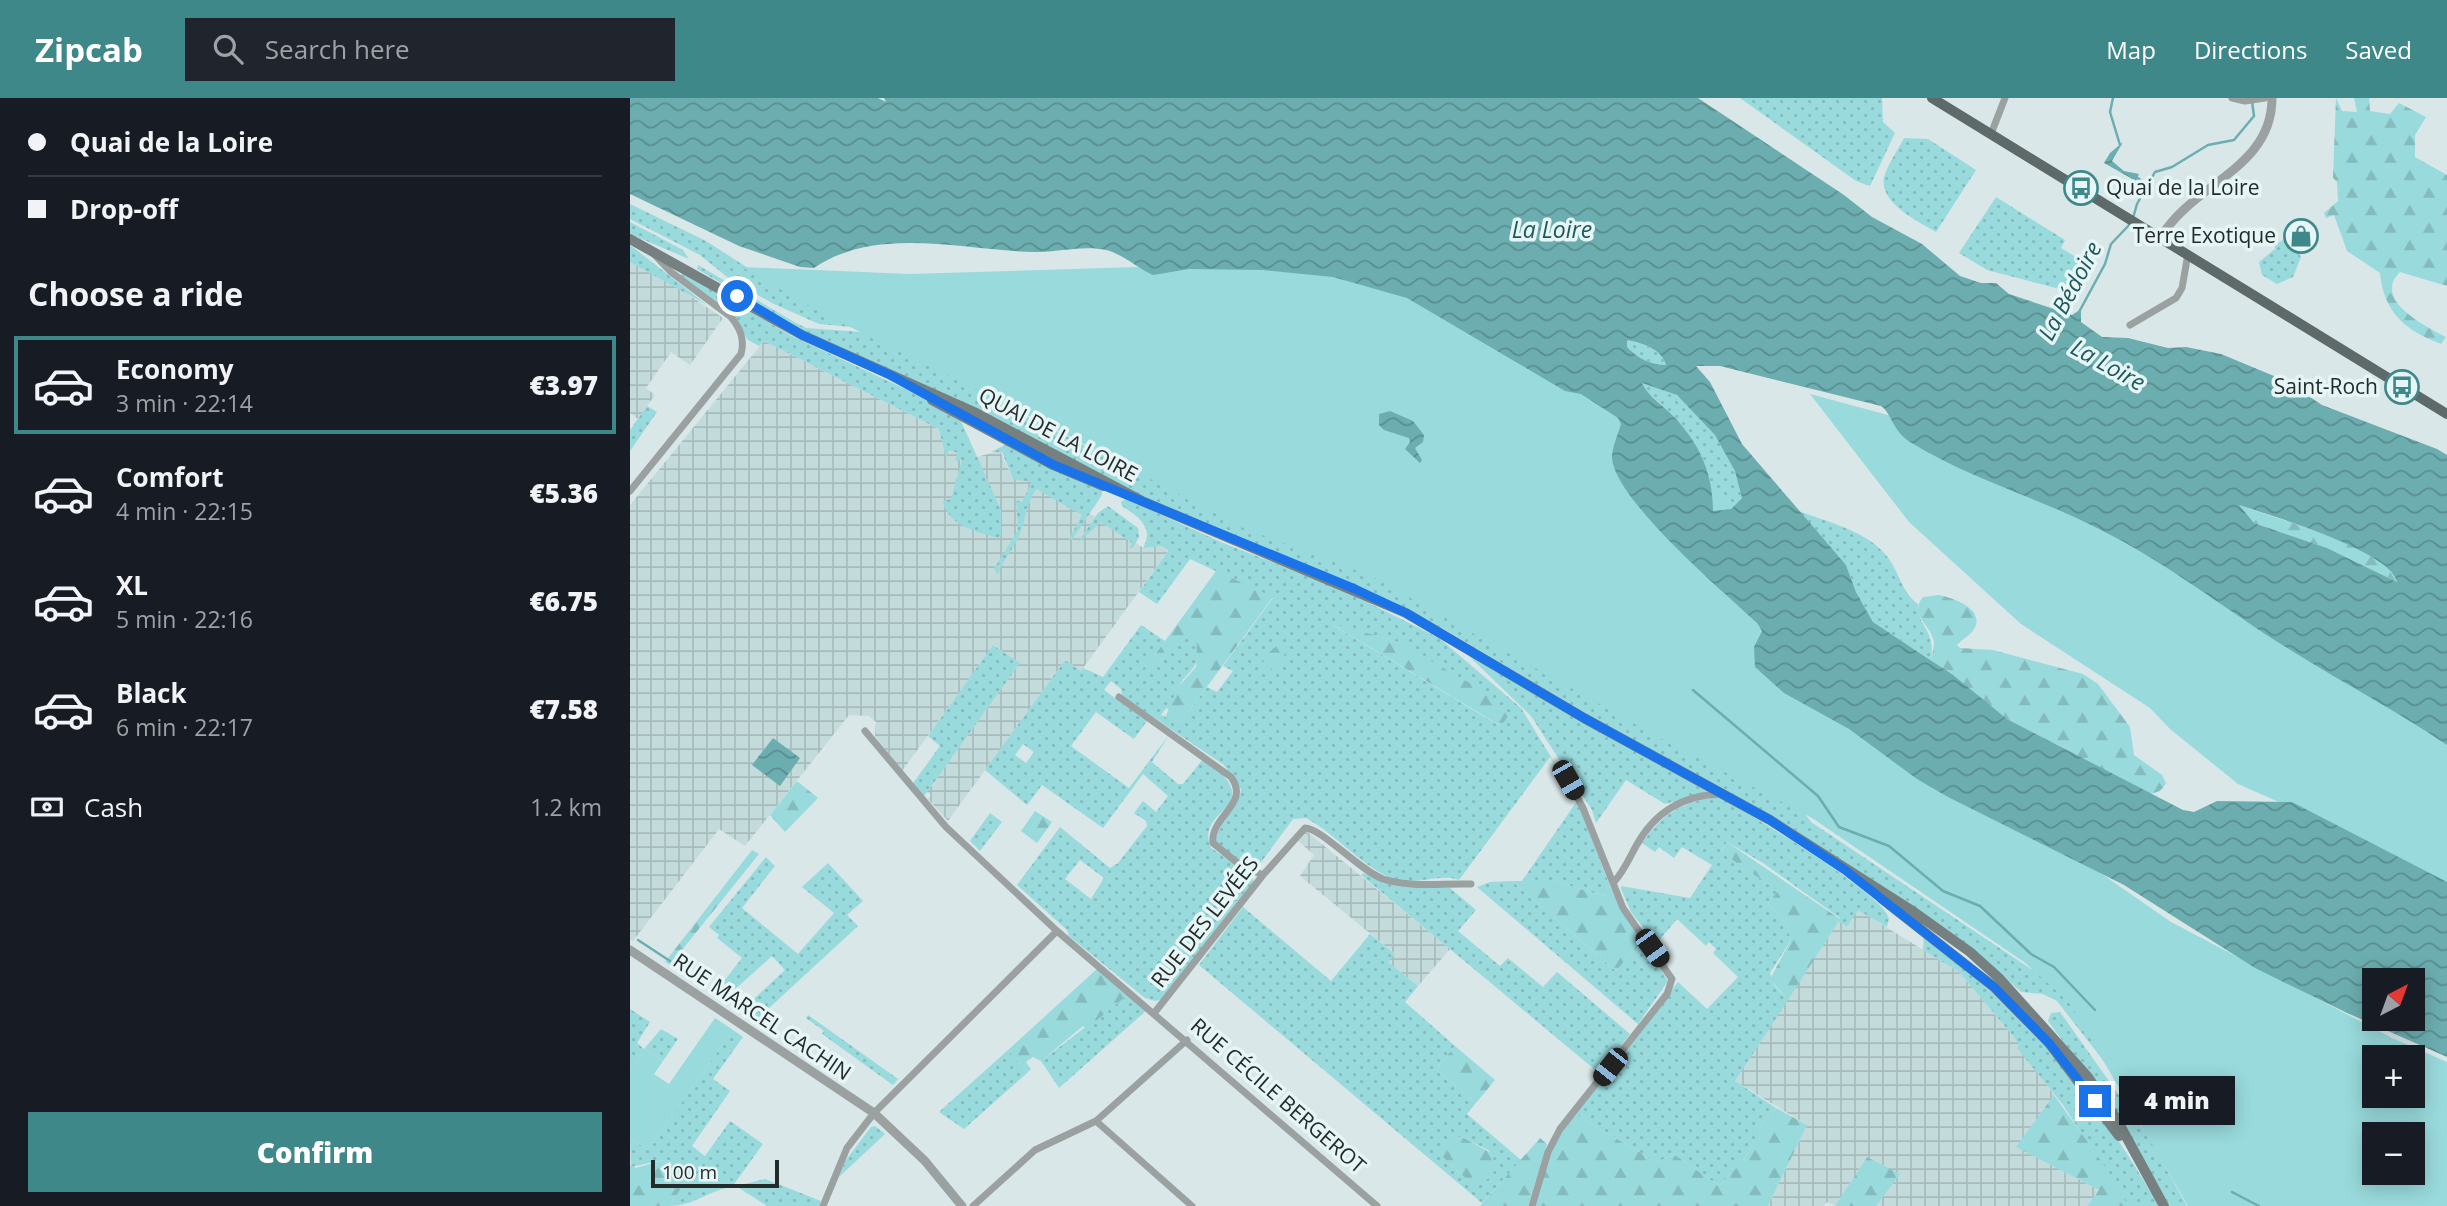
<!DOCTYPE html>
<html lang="en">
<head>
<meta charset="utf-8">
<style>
	body { margin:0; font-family:"Open Sans",sans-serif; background:#20242c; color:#f1f3f6; height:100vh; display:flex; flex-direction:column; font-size:26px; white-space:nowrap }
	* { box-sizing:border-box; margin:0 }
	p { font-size:23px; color:#9ea1a6 }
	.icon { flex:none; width:38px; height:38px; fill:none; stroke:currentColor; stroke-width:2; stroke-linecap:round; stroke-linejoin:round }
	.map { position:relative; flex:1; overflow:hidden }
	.details { display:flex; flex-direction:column; background:#171b24; width:630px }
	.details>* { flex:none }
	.banner { display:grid; align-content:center; height:154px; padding:0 28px; background:#171b24 }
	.needle { width:46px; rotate:41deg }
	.tools { position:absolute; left:1732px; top:870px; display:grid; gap:14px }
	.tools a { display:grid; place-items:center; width:63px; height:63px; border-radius:0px; background:#171b24; box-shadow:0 4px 18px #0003; font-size:35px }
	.scale { position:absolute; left:21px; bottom:18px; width:128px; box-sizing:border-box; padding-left:7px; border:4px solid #252b2b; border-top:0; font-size:19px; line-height:24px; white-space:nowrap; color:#252b2b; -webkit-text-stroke:5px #e6f5f5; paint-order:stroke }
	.end { position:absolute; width:32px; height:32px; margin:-16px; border:9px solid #1a73e8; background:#fff; box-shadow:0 0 0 4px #fff }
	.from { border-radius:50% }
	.bubble { position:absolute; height:49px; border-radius:0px; background:#171b24; box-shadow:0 4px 18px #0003; font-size:23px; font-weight:800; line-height:49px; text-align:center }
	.car { position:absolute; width:21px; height:42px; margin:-21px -10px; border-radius:9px; box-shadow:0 0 5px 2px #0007; background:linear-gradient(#222 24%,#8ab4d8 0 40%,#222 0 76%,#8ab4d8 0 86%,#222 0) }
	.banner b { display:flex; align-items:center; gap:24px; height:66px; font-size:26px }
	.banner b+b { border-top:2px solid #363941 }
	.banner i { width:18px; height:18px; background:#f1f3f6 }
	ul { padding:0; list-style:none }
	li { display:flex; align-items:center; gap:21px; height:98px; margin:0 14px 10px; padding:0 14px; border:4px solid transparent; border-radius:0px }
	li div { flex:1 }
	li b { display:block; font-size:26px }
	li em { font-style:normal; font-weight:800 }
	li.selected { border-color:#3f888a }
	li>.icon { width:63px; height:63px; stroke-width:1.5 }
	h2 { padding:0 28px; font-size:32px; line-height:84px }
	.pay { display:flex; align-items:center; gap:18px; height:77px; padding:0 28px; font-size:26px }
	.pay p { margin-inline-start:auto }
	.cta { display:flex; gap:14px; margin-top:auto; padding:14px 28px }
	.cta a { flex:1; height:80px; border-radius:0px; background:#3f888a; color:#fff; font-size:28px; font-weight:800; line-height:80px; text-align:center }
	header { display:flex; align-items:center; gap:42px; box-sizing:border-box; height:98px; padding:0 35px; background:#3f888a; color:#fff }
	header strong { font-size:33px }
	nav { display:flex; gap:38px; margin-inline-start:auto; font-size:24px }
	.search { width:490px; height:63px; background:#20242c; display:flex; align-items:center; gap:18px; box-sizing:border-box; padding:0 24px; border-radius:0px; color:#9ea1a6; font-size:26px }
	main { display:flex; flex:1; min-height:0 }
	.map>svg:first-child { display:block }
</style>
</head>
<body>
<header>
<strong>Zipcab</strong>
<div class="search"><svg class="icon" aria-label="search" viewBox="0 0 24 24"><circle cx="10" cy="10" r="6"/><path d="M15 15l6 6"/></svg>Search here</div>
<nav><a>Map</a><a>Directions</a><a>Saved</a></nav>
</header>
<main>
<section class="details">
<div class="banner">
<b><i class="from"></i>Quai de la Loire</b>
<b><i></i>Drop-off</b>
</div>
<h2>Choose a ride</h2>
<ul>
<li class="selected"><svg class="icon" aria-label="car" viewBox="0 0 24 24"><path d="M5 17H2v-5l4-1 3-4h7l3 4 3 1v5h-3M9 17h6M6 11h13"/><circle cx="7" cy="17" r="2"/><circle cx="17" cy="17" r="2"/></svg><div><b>Economy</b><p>3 min · 22:14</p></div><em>€3.97</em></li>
<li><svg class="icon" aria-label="car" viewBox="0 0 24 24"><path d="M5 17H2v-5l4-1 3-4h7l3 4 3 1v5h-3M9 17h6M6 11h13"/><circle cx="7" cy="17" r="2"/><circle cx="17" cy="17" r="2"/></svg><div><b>Comfort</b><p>4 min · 22:15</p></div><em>€5.36</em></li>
<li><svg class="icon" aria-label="car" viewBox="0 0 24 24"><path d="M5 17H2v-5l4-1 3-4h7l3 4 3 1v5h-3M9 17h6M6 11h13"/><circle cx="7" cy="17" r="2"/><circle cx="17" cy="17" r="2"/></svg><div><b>XL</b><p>5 min · 22:16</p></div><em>€6.75</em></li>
<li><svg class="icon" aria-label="car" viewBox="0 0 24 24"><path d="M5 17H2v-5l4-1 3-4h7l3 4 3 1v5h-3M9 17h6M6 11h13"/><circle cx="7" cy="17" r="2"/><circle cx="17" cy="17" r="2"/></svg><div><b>Black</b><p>6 min · 22:17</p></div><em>€7.58</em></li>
</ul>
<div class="pay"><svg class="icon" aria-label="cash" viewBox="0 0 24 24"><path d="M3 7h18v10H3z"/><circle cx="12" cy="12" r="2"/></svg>Cash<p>1.2 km</p></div>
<div class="cta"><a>Confirm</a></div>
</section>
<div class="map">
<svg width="1817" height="1108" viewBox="0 0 1817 1108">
	<defs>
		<pattern id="industrial-grid" width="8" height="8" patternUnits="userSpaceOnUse" patternTransform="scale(1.75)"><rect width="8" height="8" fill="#c4dbdc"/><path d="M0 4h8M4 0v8" fill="none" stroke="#a8bcbd"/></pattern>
		<pattern id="grass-dots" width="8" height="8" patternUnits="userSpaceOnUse" patternTransform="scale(1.75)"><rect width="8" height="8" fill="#99dadc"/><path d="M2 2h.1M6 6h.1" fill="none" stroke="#84bbbd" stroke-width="1.8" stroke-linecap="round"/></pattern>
		<pattern id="forest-firs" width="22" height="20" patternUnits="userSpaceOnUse" patternTransform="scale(1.75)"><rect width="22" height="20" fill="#99dadc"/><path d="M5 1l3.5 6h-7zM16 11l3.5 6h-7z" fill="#84bbbd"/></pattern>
		<pattern id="water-waves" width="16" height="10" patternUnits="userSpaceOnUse" patternTransform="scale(1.75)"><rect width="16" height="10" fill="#6caeb0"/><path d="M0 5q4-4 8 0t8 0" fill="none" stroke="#598e8f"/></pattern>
	</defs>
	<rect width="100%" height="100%" fill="#d9e7e8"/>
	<path fill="url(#industrial-grid)" d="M0 164 32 179 93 220 60 267 41 254 16 290 25 297 8 321 0 315Z
		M134 243 309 331 346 359 370 353 383 381 390 378 486 430 513 450 531 448 539 452 451 573 435 562 318 723 298 701 301 697 297 694 389 566 364 547 272 673 245 638 246 624 239 618 219 617 115 748 89 731 3 843 0 841V407Z
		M676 733 820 851 788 888 758 864 764 855 670 778 684 757 667 742Z
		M1219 806 1329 874 1384 939 1424 997 1387 1049 1469 1092 1457 1108H1246L1269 1076 1237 1059 1205 1108 1197 1104 1194 1108H1138L1177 1027 1105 983Z"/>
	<path fill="url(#grass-dots)" fill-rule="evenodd" d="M1110 0H1252L1253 24 1265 35 1240 88 1226 83Z
		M1274 40 1298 41 1346 72 1306 134C1289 124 1249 105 1254 80 1257 67 1268 52 1274 40Z
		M1366 99 1435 142 1431 150 1451 162 1433 192 1357 172 1329 155Z
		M0 106 76 143 140 184 233 230 189 226 144 206 101 182 70 157 0 121Z
		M0 124 53 152 59 161 0 136Z
		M1659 138 1671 159 1663 179 1647 186 1632 177 1629 164 1645 151V147Z
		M0 147 77 207 0 164Z
		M68 167 166 225 176 230 232 234 369 299 392 316 516 378 507 361 622 404 1164 700 1181 724 1428 889 1467 927 1483 975 1427 903 1413 896 1391 894 1373 878 1162 730 943 608 814 531 735 492 532 408 160 226 67 171Z
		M54 175 162 238 290 298 330 321 371 412V437L368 440C347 434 317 427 313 403L321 401 332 362 325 363 328 355 319 352 316 360 309 331 134 243 129 248 118 242 105 220 50 177Z
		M997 242C1012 246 1032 251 1037 267 1019 266 1009 261 997 249Z
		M1011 285C1023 288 1039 291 1048 298 1078 323 1109 361 1112 400L1101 411 1082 413C1083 372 1067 340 1037 312 1029 304 1016 295 1011 285Z
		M17 308 27 314 0 353V332Z
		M377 346 471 391 472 397 442 442 439 441 452 417 406 391C396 406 396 422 389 438 382 453 372 463 368 477L364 471 388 432 386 402 392 404 402 384 383 381 372 354H361Z
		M496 401 593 445 711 491 809 540 891 610 929 672 920 659 829 782C811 774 782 790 758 779 728 764 705 736 676 720L663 721 629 767 619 769 586 747C587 719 609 714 611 691L594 667 492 598 491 591 481 583 474 592 517 623 504 641 466 614 441 648 499 690 539 637 522 664 548 686H553L573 661C643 710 563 709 581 750L621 776 624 784 533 901 525 903 515 900 439 838 437 832 387 787 430 729 480 770 488 765 517 728 516 723 504 715 513 703 526 714 538 698 513 676 473 730 412 687 397 707 355 672 435 562 451 573 453 570 473 579 511 527 535 543 513 574 532 561 552 536 567 546C570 575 557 570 548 591 545 598 544 606 541 613L536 610 531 617 551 624 577 589 587 594 603 573 593 568 643 500 560 461 527 506 509 494 539 452 531 448 513 450C525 429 507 418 492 408L491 404ZM701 526 768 544 879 617 870 628ZM393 646 404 654 396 665 385 657ZM450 762 474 780 461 801 435 781Z
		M478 408 508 430 509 439 503 450H499L502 445 471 424 447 446 468 415Z
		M1166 412C1194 423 1235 432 1255 456 1270 473 1270 493 1288 506 1287 530 1306 530 1301 562L1243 524 1226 494 1216 467Z
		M363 547 390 565 292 701 281 688 310 648 298 638Z
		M835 554 1077 693V695L1035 706 996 682 966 725 962 712 901 618Z
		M1088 698C1116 714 1255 796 1259 821L1257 829 1228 812 1217 829 1208 823 1210 820 1133 765 1097 744 1091 753 1148 793 1138 805 1157 827 1161 842 1140 875 1144 887 1158 902 1105 983 1146 1010 1134 1023 1114 1061 1089 1088 1045 1057 1026 1064 945 1016 1048 884 1077 911 1108 879 1083 855 1086 851 1079 844 1076 848 1047 821 1026 846 1001 814 991 791V788L1060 800 1082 767 1052 749 1044 760 1029 749 1025 754 1012 745C1034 714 1051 705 1088 698Z
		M947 703 980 788 973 798 925 783H892Z
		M360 715 372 724 350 753 340 743Z
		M136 759 145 768 112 810 168 856 204 815 172 789 198 765 233 803 217 817 228 828 125 923 110 914 155 872 142 858 93 902 84 896 112 860 87 840 89 837 79 829Z
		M734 775 758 785 820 790 846 812 828 833 870 868 878 860 913 889 927 874 1000 936 969 975 731 777Z
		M882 783 986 873 1013 842 1038 883 1008 926 847 789 860 784Z
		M613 809 701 883 740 836 765 856 758 864 788 888 775 904 825 948 806 971 846 1005 837 1016 891 1062 852 1105 569 867ZM832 1039 860 1053 838 1082 820 1066Z
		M1294 836C1336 871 1377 905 1414 945 1458 994 1496 1052 1529 1108H1498L1433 1007 1387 950 1389 947 1384 939 1329 874 1293 852Z
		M500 895 517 912 429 990 411 963Z
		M0 911 20 924 7 945 14 951 31 931 48 941 33 963 15 951 0 973Z
		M1430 914 1530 1055 1534 1067 1557 1108H1540L1491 1022 1418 923 1421 915Z
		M178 917 268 981 263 987 192 936 194 933 176 920Z
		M103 932 113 939 83 981 100 993 62 1048 75 1058 100 1023 133 1046 102 1089C76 1093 65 1108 39 1108L55 1085 33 1062 1 1069 0 1040 18 1052Z
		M378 952 398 974 334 1031 309 1014Z
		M245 1028 255 1036 209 1079 216 1062 241 1029Z
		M135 1081 191 1103 189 1108H137L106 1088Z"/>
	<path fill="url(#forest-firs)" d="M1706 0 1712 13 1727 14 1724 0H1739L1740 13 1760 16 1769 5 1796 19 1785 37V59L1817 77V188L1770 174C1741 202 1797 229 1816 239L1811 246C1775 232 1754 215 1750 175L1717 153 1704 117 1696 120 1694 115 1708 103 1707 84 1703 80Z
		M1607 406C1638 419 1763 451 1767 484L1697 450 1624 425Z
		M586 473 643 499 551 624 535 620 548 589 566 569 567 546 552 537 532 561 511 576Z
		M1309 497C1323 500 1356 511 1344 531 1340 538 1332 541 1327 547L1330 550 1363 552 1453 576 1468 586 1500 629 1504 657 1532 677 1536 685C1532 693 1527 695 1518 696L1377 621 1301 562C1302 557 1304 550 1304 545 1302 526 1278 518 1293 499Z
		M698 524 768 544 843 587 879 617 871 628Z
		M654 544C660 562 645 568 632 577 629 562 641 550 654 544Z
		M167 683 188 700 155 734 140 717Z
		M405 713 422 724 407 745 391 733Z
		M1097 744 1210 821 1158 902 1140 881 1161 842 1157 827 1138 805 1148 793 1091 754Z
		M122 752 129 756 40 867 35 864Z
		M882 783H925L973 798 980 788 989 808 1013 842 986 873Z
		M468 870 500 895 456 931 453 928 411 963 403 959 396 964 401 971 398 974 378 952Z
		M825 948 865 982 846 1005 806 971Z
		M1424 997 1481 1077 1498 1108H1457L1469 1092 1386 1049Z
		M1146 1010 1177 1027 1138 1108H905L924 1044 945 1016 1026 1064 1045 1057 1089 1088 1114 1061 1134 1023Z
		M823 1038 832 1039 863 1056 864 1074 853 1086 843 1087 814 1060 811 1055 812 1044Z
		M910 1040 917 1046 898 1108H850Z
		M1237 1059 1270 1076 1246 1108H1205Z
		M33 1062 55 1085 39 1108H0V1067L6 1070Z"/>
	<path fill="#99dadc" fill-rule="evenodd" d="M604 166 891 199 1075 376 1118 440 1430 747 1541 824 1762 940 1817 964V1108H1558L1439 904 1394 864 1182 720 1030 640 741 478 611 429 420 328 190 214 112 169 280 176ZM1745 959H1783V998H1745ZM1745 1036H1783V1074H1745Z
		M1180 296 1535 392 1817 562V797L1708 730 1608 686 1540 631 1520 610 1391 526 1279 424Z
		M85 920 103 932 18 1052 0 1040V973L15 951 33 963 24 976 39 986Z"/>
	<path fill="url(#water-waves)" fill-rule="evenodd" d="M0 0H248L256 4 254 0H1068L1214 97 1242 119 1292 146 1330 178 1351 185H1366L1379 196 1442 217 1451 211V224L1472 239 1498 240 1538 250 1556 249 1591 256 1656 283 1692 307 1807 351 1817 357V647C1767 613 1713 585 1662 553 1597 513 1538 465 1469 431 1407 399 1340 381 1280 344 1262 332 1262 316 1251 308L1090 268H1066L1080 284 1112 346 1216 467 1226 494 1243 524 1323 577 1377 621 1553 712 1564 714 1587 703 1662 704 1817 784V959L1715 914 1625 870 1494 787 1318 699 1287 681 1219 631 1154 595 1125 569 1124 549 1132 533 1127 525C1096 496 981 399 982 358 983 347 988 336 991 326L988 320 951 296 935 293 777 200 703 179 633 172 559 171 523 177C507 170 493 156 476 152 453 147 426 155 402 154 332 152 247 127 184 170L170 169 109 148 0 96ZM997 242C1012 245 1032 251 1036 267 1019 266 1009 261 997 249ZM1012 285 1047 297 1085 337 1105 373 1112 400 1101 411 1083 413C1083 372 1067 340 1037 312 1029 305 1016 295 1012 285ZM1609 407C1639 417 1762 453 1767 484L1697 450 1624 425ZM1745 882H1783V920H1745Z
		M1493 44 1482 63 1494 73 1509 76 1506 83 1474 65 1480 55Z
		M760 313 783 323 794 337 793 344 785 350 792 362 790 365 775 351 780 344 779 340 754 332 749 327V316Z
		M143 640 170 660 150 688 122 667Z"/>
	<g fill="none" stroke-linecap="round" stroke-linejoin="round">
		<path stroke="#6caeb0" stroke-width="2.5" d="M1483 0 1480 14 1490 47
			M1506 79 1518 87
			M1503 120 1507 106 1525 74 1542 69 1578 47 1604 42 1624 18 1622 3
			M1449 214 1475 166 1481 146 1500 126
			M1063 592 1188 698 1209 729 1259 748 1313 793 1350 808 1401 856 1424 869 1465 912
			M8 842 40 863
			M1529 1001 1536 991 1557 984
			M1602 1094 1629 1108"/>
		<path stroke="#9ba1a1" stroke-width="7" d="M1602 0 1615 3 1635 0
			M1361 36 1375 0
			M1500 227 1546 200 1552 190 1558 156
			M0 393 111 256C115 241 110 230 101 219L41 174 24 156
			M489 599 601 679C621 706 580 718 583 745L610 767 633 777
			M235 633 316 729 427 833
			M983 785C993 775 999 761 1006 748 1024 715 1053 697 1091 696
			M525 914 633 777 675 730C691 730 729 772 753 781 781 790 812 785 841 786
			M466 1023 562 1108
			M193 1108 217 1050 244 1015 427 833 747 1108
			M343 1108 405 1052 466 1023 557 942
			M902 1108 918 1054 930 1031 1037 896 1042 881 993 810 953 710 938 682"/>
		<path stroke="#9ba1a1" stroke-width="9" d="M1531 139C1563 85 1642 71 1642 0
			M0 852 244 1015 295 1063 332 1108"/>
		<path stroke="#778080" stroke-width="10" d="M0 141 172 237 344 314 512 403 776 515 954 620 1140 722 1284 814 1340 854 1370 881 1458 979 1486 1020 1534 1108
			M302 302 423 367 473 388
			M1251 800 1364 889 1419 945 1489 1038"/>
		<path stroke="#5e6969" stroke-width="10" d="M1302 0 1817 316"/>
	</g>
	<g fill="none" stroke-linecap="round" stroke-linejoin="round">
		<path stroke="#1a73e8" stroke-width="9" d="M107 198 172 237 260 277 424 367 725 491 776 515 954 620 1140 722 1215 772 1364 889 1419 945 1465 1003"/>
	</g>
	<defs>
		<g id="bus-ring" transform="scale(1.75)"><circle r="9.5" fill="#e6f5f5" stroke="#3f888a" stroke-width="1.5"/><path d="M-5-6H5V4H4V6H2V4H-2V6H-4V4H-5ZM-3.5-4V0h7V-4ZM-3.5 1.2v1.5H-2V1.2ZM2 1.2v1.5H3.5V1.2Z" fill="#3f888a"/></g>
		<g id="shop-ring" transform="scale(1.75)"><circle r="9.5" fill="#e6f5f5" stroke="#3f888a" stroke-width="1.5"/><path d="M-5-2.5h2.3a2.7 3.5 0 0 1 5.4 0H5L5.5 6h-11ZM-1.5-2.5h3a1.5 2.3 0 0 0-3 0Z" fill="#3f888a"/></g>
	</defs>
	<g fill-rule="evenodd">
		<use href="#bus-ring" x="1451" y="90"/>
		<use href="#shop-ring" x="1671" y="138"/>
		<use href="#bus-ring" x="1772" y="289"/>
	</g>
	<g text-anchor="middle" stroke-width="7" stroke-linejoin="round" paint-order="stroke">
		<g font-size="21" fill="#252b2b" stroke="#e6f5f5" text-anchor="end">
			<text x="1476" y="97" text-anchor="start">Quai de la Loire</text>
			<text x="1646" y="145">Terre Exotique</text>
			<text x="1748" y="296">Saint-Roch</text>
		</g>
		<g font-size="21" fill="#252b2b" stroke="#e6f5f5">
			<text transform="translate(428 337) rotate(28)" y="7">QUAI DE LA LOIRE</text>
			<text transform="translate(575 824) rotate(-52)" y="7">RUE DES LEVÉES</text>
			<text transform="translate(132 919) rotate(34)" y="7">RUE MARCEL CACHIN</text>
			<text transform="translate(648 998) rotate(41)" y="7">RUE CÉCILE BERGEROT</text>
		</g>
		<g font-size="23" font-style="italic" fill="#20585a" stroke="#e6f5f5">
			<text x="922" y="140">La Loire</text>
			<text transform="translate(1440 193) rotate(-62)" y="8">La Bédoire</text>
			<text transform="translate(1478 267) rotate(29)" y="8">La Loire</text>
		</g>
	</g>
</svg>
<div class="tools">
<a><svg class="needle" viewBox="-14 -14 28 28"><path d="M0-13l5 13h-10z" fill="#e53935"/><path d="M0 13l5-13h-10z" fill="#9ea1a6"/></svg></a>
<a>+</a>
<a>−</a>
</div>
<div class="scale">100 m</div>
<i class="end from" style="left:107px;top:198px"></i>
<i class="end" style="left:1465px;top:1003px"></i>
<div class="bubble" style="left:1489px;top:978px;width:116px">4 min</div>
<i class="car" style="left:938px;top:682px;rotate:150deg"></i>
<i class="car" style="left:1022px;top:850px;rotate:144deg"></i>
<i class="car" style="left:980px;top:969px;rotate:218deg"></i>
</div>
</main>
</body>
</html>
